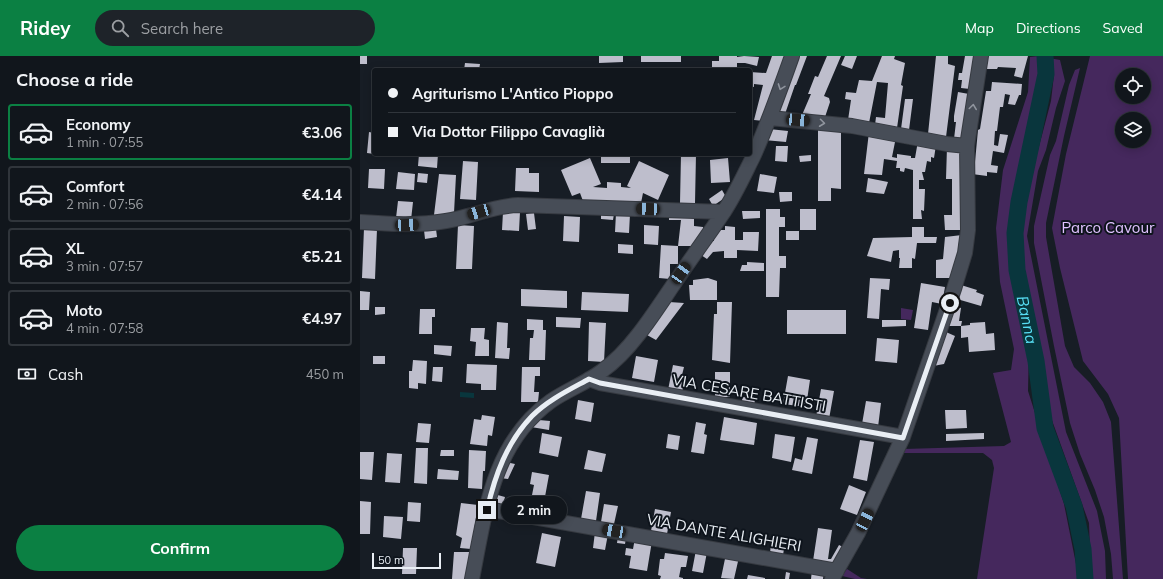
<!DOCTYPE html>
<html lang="en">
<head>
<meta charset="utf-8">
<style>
	body { margin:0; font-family:Mulish,sans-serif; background:#1e2329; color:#f1f3f6; height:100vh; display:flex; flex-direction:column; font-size:15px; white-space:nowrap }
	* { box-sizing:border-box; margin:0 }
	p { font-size:13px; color:#9c9fa3 }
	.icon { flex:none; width:22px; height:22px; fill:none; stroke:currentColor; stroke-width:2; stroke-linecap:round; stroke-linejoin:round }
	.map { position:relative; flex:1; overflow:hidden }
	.details { display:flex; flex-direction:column; background:#11161c; width:360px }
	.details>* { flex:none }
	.banner { position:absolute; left:12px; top:12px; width:380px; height:88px; border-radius:4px; box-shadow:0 2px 10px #0003,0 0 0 1px #30353b; display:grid; align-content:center; height:88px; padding:0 16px; background:#11161c }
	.controls { position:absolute; left:755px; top:12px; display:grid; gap:8px }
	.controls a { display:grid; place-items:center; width:36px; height:36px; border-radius:50%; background:#11161c; box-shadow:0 2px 10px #0003,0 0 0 1px #30353b; font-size:20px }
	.scale { position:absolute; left:12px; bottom:10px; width:69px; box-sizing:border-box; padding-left:4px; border:2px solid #e9eef4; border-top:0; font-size:11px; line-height:14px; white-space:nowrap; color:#e9eef4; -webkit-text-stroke:3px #0e141c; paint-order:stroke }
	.end { position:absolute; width:18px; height:18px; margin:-9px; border:5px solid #e9eef4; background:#111; box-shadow:0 0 0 2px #111 }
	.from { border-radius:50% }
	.bubble { position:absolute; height:28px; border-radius:14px; background:#11161c; box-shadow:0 2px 10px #0003,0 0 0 1px #30353b; font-size:13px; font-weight:700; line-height:28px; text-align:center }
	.car { position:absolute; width:12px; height:24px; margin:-12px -6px; border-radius:5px; box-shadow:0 0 3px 1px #0007; background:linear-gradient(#222 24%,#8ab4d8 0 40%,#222 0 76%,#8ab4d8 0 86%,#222 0) }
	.banner b { display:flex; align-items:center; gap:14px; height:38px; font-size:15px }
	.banner b+b { border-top:1px solid #30353b }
	.banner i { width:10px; height:10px; background:#f1f3f6 }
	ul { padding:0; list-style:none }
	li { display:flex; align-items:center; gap:12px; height:56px; margin:0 8px 6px; padding:0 8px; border:2px solid #30353b; border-radius:4px }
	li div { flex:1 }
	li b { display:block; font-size:15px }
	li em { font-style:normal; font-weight:700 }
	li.on { border-color:#0b8043 }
	li>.icon { width:36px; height:36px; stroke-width:1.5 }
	h2 { padding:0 16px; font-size:18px; line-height:48px }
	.pay { display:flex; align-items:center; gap:10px; height:44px; padding:0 16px; font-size:15px }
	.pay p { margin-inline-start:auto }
	.action { display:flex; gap:8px; margin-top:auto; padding:8px 16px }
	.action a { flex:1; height:46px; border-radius:24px; background:#0b8043; color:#fff; font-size:16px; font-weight:700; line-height:46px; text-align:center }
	header { display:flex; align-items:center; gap:24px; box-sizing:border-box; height:56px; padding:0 20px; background:#0b8043; color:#fff }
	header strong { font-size:19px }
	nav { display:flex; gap:22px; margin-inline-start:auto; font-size:14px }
	.search { width:280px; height:36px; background:#1e2329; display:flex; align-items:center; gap:10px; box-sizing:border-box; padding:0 14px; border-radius:22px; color:#9c9fa3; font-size:15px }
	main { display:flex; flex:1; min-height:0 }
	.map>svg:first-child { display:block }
</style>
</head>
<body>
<header>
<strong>Ridey</strong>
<div class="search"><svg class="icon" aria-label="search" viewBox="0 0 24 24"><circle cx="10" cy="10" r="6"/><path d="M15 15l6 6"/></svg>Search here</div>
<nav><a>Map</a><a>Directions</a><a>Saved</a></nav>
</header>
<main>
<section class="details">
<h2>Choose a ride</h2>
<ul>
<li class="on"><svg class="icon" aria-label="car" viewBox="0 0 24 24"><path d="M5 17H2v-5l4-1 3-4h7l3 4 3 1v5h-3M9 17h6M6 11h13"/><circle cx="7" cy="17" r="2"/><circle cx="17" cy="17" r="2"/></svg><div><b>Economy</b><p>1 min · 07:55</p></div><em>€3.06</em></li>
<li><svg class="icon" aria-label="car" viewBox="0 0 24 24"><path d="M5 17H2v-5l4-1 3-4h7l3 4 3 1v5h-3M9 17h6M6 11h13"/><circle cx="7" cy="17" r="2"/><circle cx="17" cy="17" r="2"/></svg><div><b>Comfort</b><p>2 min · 07:56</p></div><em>€4.14</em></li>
<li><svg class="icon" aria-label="car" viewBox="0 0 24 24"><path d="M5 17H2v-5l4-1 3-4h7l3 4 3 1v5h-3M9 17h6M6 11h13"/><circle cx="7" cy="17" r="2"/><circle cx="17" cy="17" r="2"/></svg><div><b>XL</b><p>3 min · 07:57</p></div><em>€5.21</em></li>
<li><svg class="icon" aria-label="car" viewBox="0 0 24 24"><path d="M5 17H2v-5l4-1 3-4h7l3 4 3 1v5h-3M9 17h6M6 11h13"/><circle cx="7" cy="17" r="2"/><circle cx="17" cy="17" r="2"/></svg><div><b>Moto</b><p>4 min · 07:58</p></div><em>€4.97</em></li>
</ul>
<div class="pay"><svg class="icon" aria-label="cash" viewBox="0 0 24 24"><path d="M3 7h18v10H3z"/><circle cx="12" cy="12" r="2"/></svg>Cash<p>450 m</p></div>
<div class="action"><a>Confirm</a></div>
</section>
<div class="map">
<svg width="803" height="523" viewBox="0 0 803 523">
	<rect width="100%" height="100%" fill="#171d25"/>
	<path fill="#45285d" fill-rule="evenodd" d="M679 0 681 22 673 66 652 147 651 209 669 291 668 335 704 448 719 523H617L634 412 632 404 623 397H542L544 393 644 390 651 386 633 317 651 314 654 293 640 226 636 172 643 114 668 36 670 1Z
		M730 0H803V523H768L759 362 748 338 723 305 700 212 692 172 706 98ZM762 19H784V41H762ZM762 63H784V85H762Z
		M689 2 700 4 705 25 696 52 686 94 678 115 667 180 706 376 737 455 745 495 746 523H731L729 467 689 356 661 192 667 136 691 45 694 19Z
		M720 12 704 80 686 167V181L705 290 714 311 730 327 743 346 751 366 763 523H753L751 498 744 461 735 434 720 398 710 367 694 290 674 187V170L690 99 696 85 709 29 715 14Z
		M541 252 553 254 551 264 541 263Z
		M487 513 501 522 507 523H495L482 520Z"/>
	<path fill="#09363d" d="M100 336 114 337V342L100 341Z"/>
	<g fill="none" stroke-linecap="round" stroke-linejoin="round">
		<path stroke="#09363d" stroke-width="17" id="s1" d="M685 0 686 18 659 146 655 177 657 214 676 305 685 372 714 450 723 493 725 523"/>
	</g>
	<path fill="#bebecc" d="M0 0H7V8H0Z
		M239 0H263V6L239 7Z
		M281 0H321V6H281Z
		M359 0H377V1L384 0 399 1 397 10 385 7H377V14H352V5H359Z
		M412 0H429L405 65 394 64 403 29 394 28V31L390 30V16L406 17Z
		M434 0H447L436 29H435L425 58 414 56Z
		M467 0H481L464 40 469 42 470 46 465 61 442 59 451 38H448L455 20 458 21Z
		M485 0H497L492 13 481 9Z
		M522 0H535L534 3 545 7 541 29 543 30 537 72 515 69 516 61 525 62 528 27 517 26 509 67 488 64 491 44 485 43 486 36 496 37 499 24 512 25Z
		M576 0H588V8L595 10 586 81 568 78Z
		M605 0H614L610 33 601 32 602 24H598L599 17H602Z
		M625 0H668L662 22 654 20 656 12 638 11 637 13H623Z
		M105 7 120 8 119 14H104Z
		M632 26 662 28 661 39H659L655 49 648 48 650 39 645 38 643 51H640L637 75H635L634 89 638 90 640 78 648 79 644 97 633 95 631 109 638 110 637 117 627 116V120L612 118 613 106H615L618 74 620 73 626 35H631Z
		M598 36 609 38 602 85 594 83 596 66H594V60Z
		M545 43H553L549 74 541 73Z
		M458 69 481 72V133L471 132V145H458Z
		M409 73 428 75 426 86 404 84Z
		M9 76 14 77V98L7 97Z
		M509 76 536 81 532 101 537 102V98L551 100V102H555L558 85 576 89 574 102 571 101V106L567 105 565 116H562L564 124H559V133H565L564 155 561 154 562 163H553V114L545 112 544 116 540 115V112H536L537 105 524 103 522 119 504 118Z
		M416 90H428L427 106 415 105Z
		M587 91H601L600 105H603L604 160H600V174H585L584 159H592V123H586Z
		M59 98H78L77 112 58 110Z
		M321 98H336L335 147H320Z
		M451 99V105L440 106 439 100Z
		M241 100H270V107H241Z
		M230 102 241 128 233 131 247 132V126L261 127V131L271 132 267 130 279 105 309 119 298 144 283 137 281 147 223 145 220 137 212 140 201 114Z
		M368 102 370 126 351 127 350 104Z
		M103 105 118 106 116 144 100 143Z
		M156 112H169V117H179V136L155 135Z
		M9 113H25L24 133 8 132Z
		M38 116 55 118 54 134 36 133Z
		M58 117 68 118 67 127 57 126Z
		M79 118 96 119 94 157 74 159Z
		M400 118 417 121 414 137 397 135Z
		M508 122 528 126 524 138 506 136Z
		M362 134 366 141 353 150 349 143Z
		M419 136H432V145L420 146Z
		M38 145 53 146 51 164 36 162Z
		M406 153H420V161H425V171H419V200H426V212H420L419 241H406Z
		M440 153H456V174H440Z
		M382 155H400V162L383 163Z
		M143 156H160L159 175 142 174Z
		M174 157 176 173 168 174 166 158Z
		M241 157 254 158 253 164 241 163Z
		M256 157 270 158 269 177 255 176Z
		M309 159H334V170L343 171V178L334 190H318L321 164H309Z
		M204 160 220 161 219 186 203 185Z
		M98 169 114 170 112 213H96Z
		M284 169 299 170 298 189 284 188Z
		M365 170 375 171V184H383V176H399L398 195 377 194V202H364V195L353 196 347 203 341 199 350 185H354V179L357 174H365Z
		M552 171H564V181H577L576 187H557L555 203 552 202V212H539L540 202H539V194L533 195 531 206 507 200 513 182 552 181Z
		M4 172 17 173 15 223 2 222Z
		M76 173 77 181 65 183 64 174Z
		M426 175H439V184H426Z
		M602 179V186H599L597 205 593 222H576V204L583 203 585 181Z
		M258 188 273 189V198L258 197Z
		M301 189 318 190V208H310V223L299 222Z
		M387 206 404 207V215H380L382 209H387Z
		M348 222 357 225V244H330L329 229H333V224Z
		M510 222 530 223 529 234 521 233 519 263 507 262Z
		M561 227 585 231 582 248 572 246 568 274 554 272Z
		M601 229 617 234 616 236 624 239 621 250 597 243Z
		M161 233 207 235V252L161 250Z
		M0 235 10 236 9 254H0Z
		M222 236 269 238 268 256 221 254Z
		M309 246 324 247 296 284 287 279Z
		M357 246H372L370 307 352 304 354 258H357Z
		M595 250 601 252 599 265H602L601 270H587Z
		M15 251H25V258L15 259Z
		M60 253H75V261H72V278H59Z
		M427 254H486V278H427Z
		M196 261 221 262 220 272 196 271Z
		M167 263 183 264V274H186L185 304H169L170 282H173L174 274H167Z
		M522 264H546V270L522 271Z
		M137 266 148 267 147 292H150L149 303 135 302Z
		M229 266 246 267 244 306 228 305Z
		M625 266 626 278 634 277 635 294 609 296 608 281 601 282V270L610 269V267Z
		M111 272H125L124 283 129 284V300H115L116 286 110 285Z
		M586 276 595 280 584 308 573 310Z
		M517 282 539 284 537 307 515 305Z
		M74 289 92 290 91 300 74 298Z
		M13 300H25V308H13Z
		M276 300 298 304 294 326 272 322Z
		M53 304 67 305 66 328 58 327V333L49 332V315H52Z
		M107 308 137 309 136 334H121V328L106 327Z
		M313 309 324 311 322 319H325L322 337 308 334Z
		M73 311H83L82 326 72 325Z
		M162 311H180V320H175L174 336H179L178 346H161Z
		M355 316H370V341H355Z
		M428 320 450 324 446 351 423 348Z
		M461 333 474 335 469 363 456 361Z
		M383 341 395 343 394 350 381 347Z
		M218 344 234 347 231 366 215 363Z
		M506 345 521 347 518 371 502 368Z
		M585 354H606L607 372 586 373Z
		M122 359 135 361 132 380 128 379 127 390 110 388 114 363 121 364Z
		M364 361 397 367 394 389 360 384Z
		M179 364 190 365 189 374 171 371Z
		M336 366 346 368 344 378 347 379 344 398 331 396Z
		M58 367 71 368 69 387 56 386Z
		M182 377 202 381 198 401 179 397Z
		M624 377V383L586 385V378Z
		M308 378 320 380 318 394 306 392Z
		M415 378 435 381 431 406 412 402Z
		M447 381 458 383 452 418 432 414 435 402 442 404Z
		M500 384 514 386 507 425 493 422Z
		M56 392H68L67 428 54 427Z
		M81 394H94V400H80Z
		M109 394 126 395 125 415H123L122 433 108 432Z
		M228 394 246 398 242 416 224 413Z
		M0 396H14L12 424 0 423Z
		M27 397 42 398 40 427 25 426Z
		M146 406 155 408 148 423 140 422Z
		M78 413 99 415 98 424 77 423Z
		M172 416 189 419 182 457 169 454 174 429 170 428Z
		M489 429 506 436 497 459 480 453Z
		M226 435 240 437 236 465 221 463Z
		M134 438 145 441 142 452 131 449Z
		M188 441 200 443 197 458 185 456Z
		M0 445 11 446 10 478H0Z
		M48 446 61 447 60 466 47 465Z
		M101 447 118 449 111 493 100 492 102 482 96 479Z
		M244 448 258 450 254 468 241 466Z
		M295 453 311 456 307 478 291 475Z
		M24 460 43 461 41 483 23 481Z
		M458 472 472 474 468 503H471L479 489 485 492 475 509 453 505Z
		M235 476 248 478 245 494 233 492Z
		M182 477 201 481 195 511 176 507Z
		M412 479 426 481 423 499 410 497Z
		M258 480 266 482 265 488 257 487Z
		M275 482 292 485 287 515 269 512 271 500 265 499 266 492 273 493Z
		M43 492H57L56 518H42Z
		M336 494 347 496 343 517 332 515Z
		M94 496H110L109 513 106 512V523H92Z
		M305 497 328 500 326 511H321L319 521 323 522V523H300L301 520 298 519 300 503H304Z
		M366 498 379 501 374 523 361 522Z
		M452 514 464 516 463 523H451Z
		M426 516 430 517 429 523H425Z
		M388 519 405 522V523H387Z"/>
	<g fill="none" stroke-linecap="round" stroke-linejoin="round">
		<g stroke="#363a41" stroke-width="16">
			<path id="minor" d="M410 62 492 70 587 88 607 90
				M0 166C29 168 57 170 86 165 112 161 131 150 158 149L364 156
				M229 323 240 327 543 381
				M127 453 477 515
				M112 523C125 458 132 387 191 345 207 334 226 327 242 315 256 305 268 292 278 279 293 260 306 239 320 219 334 198 349 178 363 157 375 139 384 119 393 101 408 68 420 34 432 0
				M472 523 498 477 543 381 594 233 605 197 608 174 607 90 621 0"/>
		</g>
		<use href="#minor" stroke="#474d57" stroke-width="14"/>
	</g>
	<defs><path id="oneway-chevron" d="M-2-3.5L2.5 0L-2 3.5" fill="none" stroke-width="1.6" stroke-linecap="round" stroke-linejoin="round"/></defs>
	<g stroke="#90959e">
		<use href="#oneway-chevron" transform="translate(421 31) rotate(110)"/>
		<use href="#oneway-chevron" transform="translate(613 51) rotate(-82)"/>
		<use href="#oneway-chevron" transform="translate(462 67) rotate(7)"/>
	</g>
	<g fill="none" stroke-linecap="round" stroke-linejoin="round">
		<path stroke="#e9eef4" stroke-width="5" d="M127 454C135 419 147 386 172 360 188 344 209 334 229 323L240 327 543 382 590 247"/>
	</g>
	<g text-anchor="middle" stroke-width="4" stroke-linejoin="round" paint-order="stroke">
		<g font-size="15" fill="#e0c2ff" stroke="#0e141c">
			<text x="748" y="177">Parco Cavour</text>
		</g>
		<g font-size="15" fill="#e9eef4" stroke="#0e141c">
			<text transform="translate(389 337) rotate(10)" y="5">VIA CESARE BATTISTI</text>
			<text transform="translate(364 477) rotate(10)" y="5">VIA DANTE ALIGHIERI</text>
		</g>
		<g font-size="16" font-style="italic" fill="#57def4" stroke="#0e141c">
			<text dy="6" stroke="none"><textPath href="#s1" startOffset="268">Banna</textPath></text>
		</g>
	</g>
</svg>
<div class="controls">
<a><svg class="icon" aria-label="locate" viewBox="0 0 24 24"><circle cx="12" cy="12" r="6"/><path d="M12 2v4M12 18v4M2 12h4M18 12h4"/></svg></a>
<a><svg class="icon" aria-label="layers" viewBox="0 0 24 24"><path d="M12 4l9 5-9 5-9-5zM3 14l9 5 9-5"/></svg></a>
</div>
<div class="scale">50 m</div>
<i class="end from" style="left:590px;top:247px"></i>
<i class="end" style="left:127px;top:454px"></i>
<div class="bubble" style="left:141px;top:440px;width:66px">2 min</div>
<i class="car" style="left:438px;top:64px;rotate:94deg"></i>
<i class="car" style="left:288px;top:153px;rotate:272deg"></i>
<i class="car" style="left:119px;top:156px;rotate:253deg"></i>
<i class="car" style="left:47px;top:169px;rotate:87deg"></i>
<i class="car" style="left:321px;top:217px;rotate:35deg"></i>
<i class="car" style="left:505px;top:464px;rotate:26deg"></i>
<i class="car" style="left:254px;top:475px;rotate:280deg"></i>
<div class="banner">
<b><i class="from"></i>Agriturismo L'Antico Pioppo</b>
<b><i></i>Via Dottor Filippo Cavaglià</b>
</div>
</div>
</main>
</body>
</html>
